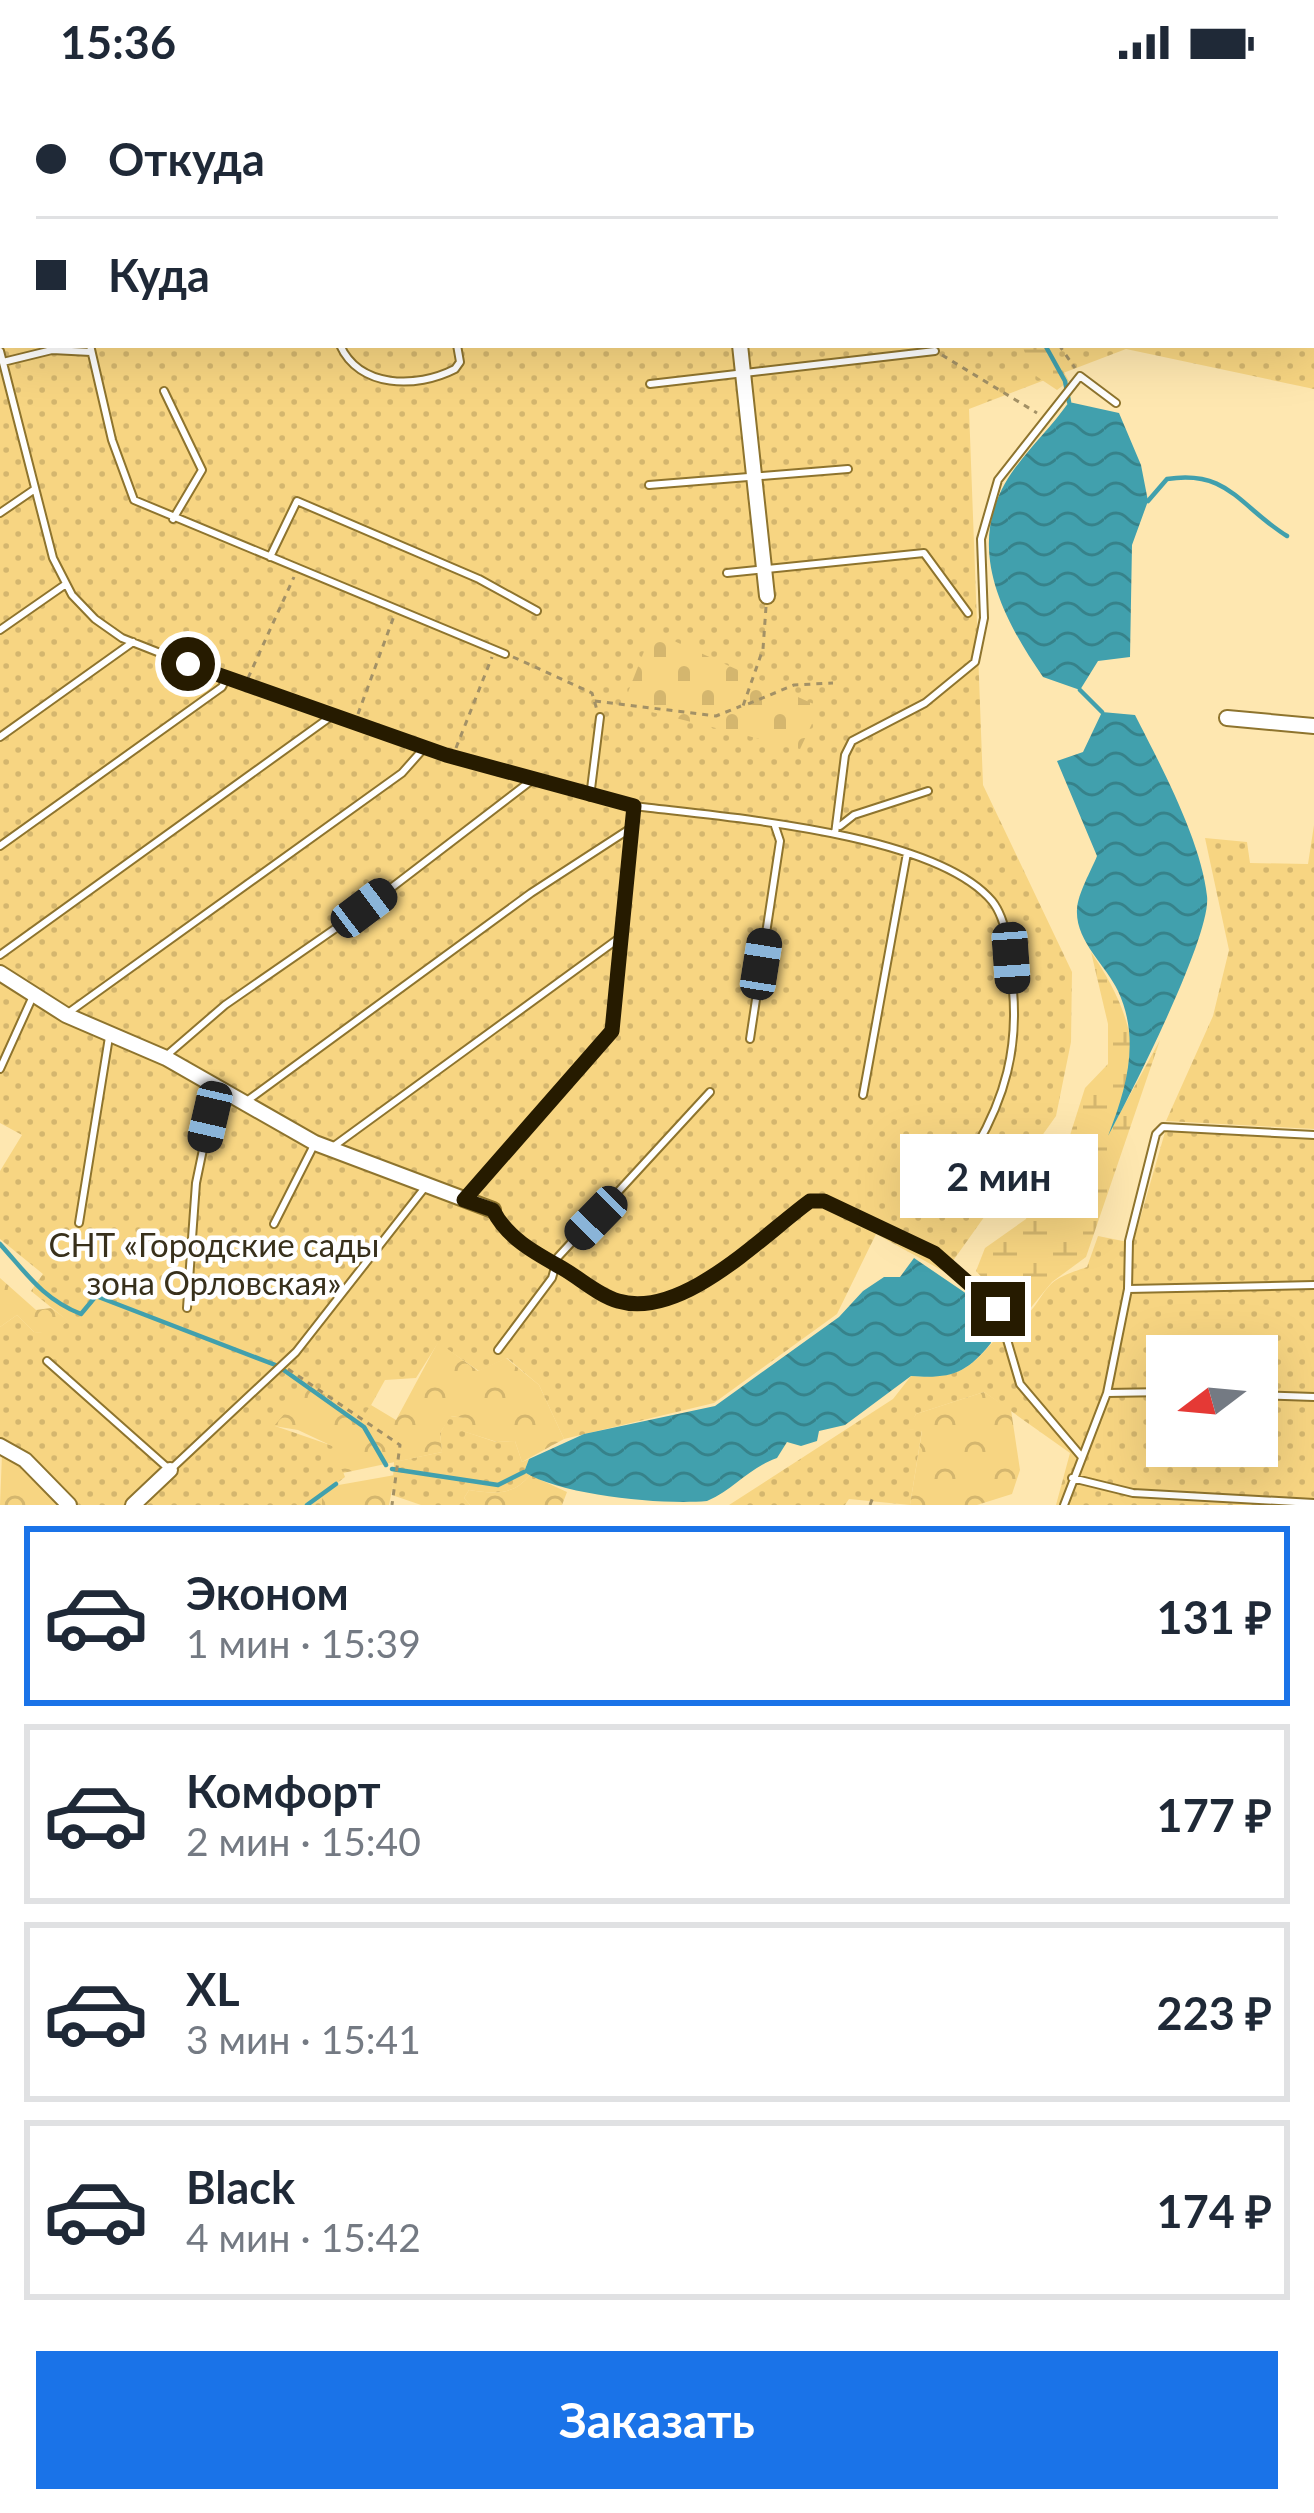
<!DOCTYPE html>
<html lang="ru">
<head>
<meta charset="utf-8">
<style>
	body { margin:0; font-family:Lato,sans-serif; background:#f2f2f3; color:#1f2937; height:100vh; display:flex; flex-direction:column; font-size:45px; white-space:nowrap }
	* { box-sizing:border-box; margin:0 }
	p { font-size:39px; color:#747a83 }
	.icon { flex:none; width:66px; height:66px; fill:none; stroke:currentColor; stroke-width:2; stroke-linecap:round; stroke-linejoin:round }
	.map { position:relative; height:1421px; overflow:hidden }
	.drawer { display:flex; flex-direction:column; background:#fff; flex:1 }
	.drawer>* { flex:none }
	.top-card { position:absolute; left:0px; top:0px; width:1314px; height:264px; box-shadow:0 12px 48px #0002; display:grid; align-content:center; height:264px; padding:0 36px; background:#fff }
	.needle { width:78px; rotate:254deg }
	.fabs { position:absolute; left:1146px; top:1251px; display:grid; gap:24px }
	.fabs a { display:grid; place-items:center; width:132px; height:132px; border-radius:0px; background:#fff; box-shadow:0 12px 48px #0002; font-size:60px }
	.end { position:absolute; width:54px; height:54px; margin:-27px; border:15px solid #261b00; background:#fff; box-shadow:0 0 0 6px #fff }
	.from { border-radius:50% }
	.bubble { position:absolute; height:84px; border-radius:0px; background:#fff; box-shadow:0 12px 48px #0002; font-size:39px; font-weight:700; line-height:84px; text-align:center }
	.car { position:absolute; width:36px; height:72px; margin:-36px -18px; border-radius:15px; box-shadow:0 0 9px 3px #0007; background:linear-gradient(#222 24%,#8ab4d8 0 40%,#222 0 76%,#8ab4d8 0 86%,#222 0) }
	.top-card b { display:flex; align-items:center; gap:42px; height:114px; font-size:45px }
	.top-card b+b { border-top:3px solid #e0e1e3 }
	.top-card i { width:30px; height:30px; background:#1f2937 }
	ul { padding:21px 0 0; list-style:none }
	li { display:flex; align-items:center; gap:36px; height:180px; margin:0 24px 18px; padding:0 12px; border:6px solid #e0e1e3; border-radius:0px }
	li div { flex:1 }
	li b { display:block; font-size:45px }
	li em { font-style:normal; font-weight:700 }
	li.active { border-color:#1a73e8 }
	li>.icon { width:108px; height:108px; stroke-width:1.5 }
	.cta { display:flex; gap:24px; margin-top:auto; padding:24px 36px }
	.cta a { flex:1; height:138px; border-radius:0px; background:#1a73e8; color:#fff; font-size:48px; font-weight:700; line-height:138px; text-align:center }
	.status { display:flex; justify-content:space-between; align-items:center; height:84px; padding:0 60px; background:#fff; direction:ltr }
	.status svg { height:33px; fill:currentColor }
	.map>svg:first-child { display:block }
</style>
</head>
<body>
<div class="status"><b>15:36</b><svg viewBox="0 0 49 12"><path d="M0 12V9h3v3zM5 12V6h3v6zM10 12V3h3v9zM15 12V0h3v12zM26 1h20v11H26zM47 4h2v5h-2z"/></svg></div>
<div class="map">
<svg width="1314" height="1421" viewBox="0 0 1314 1421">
	<defs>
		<pattern id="grass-dots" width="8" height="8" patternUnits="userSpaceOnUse" patternTransform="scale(3)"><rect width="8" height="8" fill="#f7d582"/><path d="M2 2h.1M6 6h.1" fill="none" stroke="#d4b66e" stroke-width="1.8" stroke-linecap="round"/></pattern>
		<pattern id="forest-crowns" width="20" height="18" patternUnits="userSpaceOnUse" patternTransform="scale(3)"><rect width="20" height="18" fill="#f7d582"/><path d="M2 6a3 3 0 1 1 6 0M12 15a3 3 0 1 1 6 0" fill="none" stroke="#d4b66e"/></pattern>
		<pattern id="wetland-marsh" width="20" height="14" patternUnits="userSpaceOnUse" patternTransform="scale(3)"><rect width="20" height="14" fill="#f7d582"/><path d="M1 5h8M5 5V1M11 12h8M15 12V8" fill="none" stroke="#d4b66e"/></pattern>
		<pattern id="cemetery-stones" width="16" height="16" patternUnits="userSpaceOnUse" patternTransform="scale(3)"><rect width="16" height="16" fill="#f7d582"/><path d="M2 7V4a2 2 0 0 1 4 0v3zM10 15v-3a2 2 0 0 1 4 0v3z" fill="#d4b66e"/></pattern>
		<pattern id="water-waves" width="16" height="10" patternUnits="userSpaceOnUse" patternTransform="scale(3)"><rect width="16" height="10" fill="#41a0ad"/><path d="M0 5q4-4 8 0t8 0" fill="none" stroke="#36828a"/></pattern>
	</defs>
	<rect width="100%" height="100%" fill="#fee7b0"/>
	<path fill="url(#grass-dots)" fill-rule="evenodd" d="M0 0H1314V305L1126 265 969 325 983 701 1072 888 1071 958 1056 1032 945 1188 876 1150 837 1230 714 1319 564 1355 539 1301 507 1274 479 1287 438 1259 416 1294 385 1296 365 1332 275 1342 333 1362 345 1393 322 1411V1421H65L0 1372V1243L17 1231 34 1248 50 1249 68 1237 31 1207 43 1190 0 1155V1087L22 1051 0 1039ZM3 3H1311V261H3Z
		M1314 741V1045L1166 1037 1213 932 1229 866 1205 754 1247 758 1250 779 1308 780Z
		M1165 1048 1314 1055V1421H1056L1070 1369 984 1308 916 1330 909 1345 922 1346 910 1421 849 1415 845 1421H729L893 1315 911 1292C968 1296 973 1279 1009 1240 1032 1236 1037 1214 1051 1200 1059 1192 1076 1187 1087 1183L1098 1152 1133 1159ZM1167 1272H1257V1362H1167Z
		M450 1332 465 1334 460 1346 496 1358 515 1357 522 1378 529 1375 524 1388 530 1391C513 1412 494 1410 469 1406L464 1414 470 1421H421L392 1411 394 1378 442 1368 440 1349Z"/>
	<path fill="url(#forest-crowns)" d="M0 1194 36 1226 51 1224 69 1237 50 1250 34 1248 17 1231 0 1243Z
		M438 1258 478 1287 506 1274 539 1301 564 1355 522 1378 515 1357 497 1358 459 1346 464 1334 451 1332 440 1349 442 1368 343 1389 332 1362 298 1346 274 1342 308 1302 364 1331 371 1321 396 1336Z
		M984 1308 1011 1326 1020 1386 1012 1410 977 1421H910L922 1347 907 1345 916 1330Z
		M2 1370 65 1421H0Z
		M395 1391 389 1421H322V1411L333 1402Z
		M530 1391 567 1408 562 1421H470L464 1414 469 1406C494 1410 513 1412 530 1391Z"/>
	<path fill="url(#wetland-marsh)" d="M1022 261H1048L1069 297 1057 306 1033 290Z
		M1091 868C1115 903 1139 949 1130 994 1128 1010 1118 1025 1114 1040L1160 956 1086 1173 1052 1198 1019 1238 1009 1240 1004 1217 976 1187 985 1164 1026 1135 1034 1110 1065 1067 1085 1004 1108 980V940Z"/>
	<path fill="url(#cemetery-stones)" d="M652 547 820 623 800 665 623 621Z"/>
	<path fill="url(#water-waves)" d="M1069 318 1119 329 1141 381 1148 417 1132 461 1130 573 1098 577 1080 606 1043 593C999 529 962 456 1015 384 1032 361 1052 342 1069 318Z
		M1102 628 1135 631C1160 680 1201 756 1207 812 1212 851 1130 1012 1108 1052 1126 1006 1141 956 1118 907 1106 881 1075 857 1077 825 1078 809 1091 787 1097 772L1057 677 1083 668Z
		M914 1174 986 1223 991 1259C966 1290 950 1295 911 1292L845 1341 819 1347 817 1357 801 1362 787 1358 777 1374C747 1385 735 1405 707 1417 662 1421 564 1412 524 1388L529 1375 584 1350 715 1322 839 1233 863 1207 884 1193H900Z"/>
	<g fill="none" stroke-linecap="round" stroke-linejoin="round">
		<path stroke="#41a0ad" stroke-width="4.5" d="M1045 261 1065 297 1069 318
			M1148 417 1167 395C1228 385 1240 423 1287 452
			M1080 606 1102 628
			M0 1160C27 1190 43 1215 81 1230L96 1212 278 1282 364 1343 386 1381
			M392 1385 498 1401 524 1388
			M307 1421 336 1400"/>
		<g stroke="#8e742e" stroke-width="10">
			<path id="lane" d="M29 0V3
				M887 0 897 3
				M1308 3 1314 2
				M90 261 112 356 134 416 505 570
				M340 261C359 304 416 305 455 285L460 278 457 261
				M0 267 53 474 72 511 95 535 122 554 226 595 446 671 634 722 612 947 467 1114
				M3 278 52 266 91 268
				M650 300 935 267
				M164 307 202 386 173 435
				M649 401 848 385
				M0 429 35 405
				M270 473 297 417 479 495 537 527
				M727 489 924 469 968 529
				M0 546 66 500
				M0 653 133 558
				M590 713 600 633
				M634 722C722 733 934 748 992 817 1009 838 1011 881 1013 906 1018 965 1005 1013 976 1063L980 1079
				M840 742 854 731 928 707
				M835 750 845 671 852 657 925 619 975 578 984 534 981 455 998 396 1080 292 1116 319
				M0 762 222 603 226 595
				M0 871 333 631
				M68 929 402 689 425 663
				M750 955 780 757 775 742
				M167 971 225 921 365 824 532 696
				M0 985 33 912
				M863 1011 907 769
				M244 1019 531 809 628 746
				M334 1062 622 852
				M493 1126C507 1155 535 1169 563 1184 581 1195 598 1211 618 1217 682 1236 763 1152 810 1117H824L934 1169 998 1225 1020 1300 1081 1372
				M79 1139 109 953
				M274 1140 313 1063
				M1128 1205 1314 1201
				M187 1224 196 1099 216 1003
				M498 1266 552 1194 558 1173 710 1008
				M47 1277 170 1386 296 1268 426 1102
				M1107 1309 1167 1308
				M1257 1311 1314 1313
				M1072 1394 1133 1409 1314 1419
				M1064 1421 1107 1309 1128 1205 1129 1157 1156 1050 1163 1043 1314 1051"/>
		</g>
		<g stroke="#8e742e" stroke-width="18">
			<path id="street" d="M710 0V3
				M740 261 767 512
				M1227 634 1314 642
				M0 889 66 931 166 974 315 1059 493 1126
				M0 1362 25 1376 69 1421
				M133 1421 170 1386"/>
		</g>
		<path stroke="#a39166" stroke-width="3" stroke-dasharray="6 6" stroke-linecap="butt" d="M1059 261 1075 284
			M942 271 1037 329
			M766 523 763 565 743 622 794 601 833 599
			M513 573 592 609 597 626
			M248 594 294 493
			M595 617 716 632 741 622
			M358 630 394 532
			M456 664 492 573
			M288 1285 400 1361 392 1421
			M870 1421 873 1413"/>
		<use href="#lane" stroke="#fff" stroke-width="6"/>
		<use href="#street" stroke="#fff" stroke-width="14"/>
	</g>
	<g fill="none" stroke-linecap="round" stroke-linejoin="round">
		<path stroke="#261b00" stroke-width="15" d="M188 580 446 671 634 722 612 947 464 1116 493 1126C507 1154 535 1169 562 1184 581 1195 598 1211 618 1217 682 1236 762 1152 810 1117H824L934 1169 998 1225"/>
	</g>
	<g text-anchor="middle" stroke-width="9" stroke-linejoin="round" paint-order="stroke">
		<g font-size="33" fill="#38301b" stroke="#fff">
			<text x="214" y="1173">СНТ «Городские сады<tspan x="214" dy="38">зона Орловская»</tspan></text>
		</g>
	</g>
</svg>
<div class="fabs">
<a><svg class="needle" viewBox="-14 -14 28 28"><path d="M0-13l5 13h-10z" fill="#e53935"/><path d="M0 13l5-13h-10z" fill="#747a83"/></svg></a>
</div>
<i class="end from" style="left:188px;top:580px"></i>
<i class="end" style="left:998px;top:1225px"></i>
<div class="bubble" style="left:900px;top:1050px;width:198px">2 мин</div>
<i class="car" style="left:364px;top:824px;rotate:53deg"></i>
<i class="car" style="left:1011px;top:874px;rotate:176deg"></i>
<i class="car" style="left:761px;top:880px;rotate:9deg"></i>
<i class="car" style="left:210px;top:1033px;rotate:193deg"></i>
<i class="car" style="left:596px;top:1134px;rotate:224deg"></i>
<div class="top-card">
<b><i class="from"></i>Откуда</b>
<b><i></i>Куда</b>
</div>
</div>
<section class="drawer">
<ul>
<li class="active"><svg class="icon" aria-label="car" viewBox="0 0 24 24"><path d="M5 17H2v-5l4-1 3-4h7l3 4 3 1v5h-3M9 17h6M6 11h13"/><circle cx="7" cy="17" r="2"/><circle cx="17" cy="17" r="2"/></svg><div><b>Эконом</b><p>1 мин · 15:39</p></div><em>131 ₽</em></li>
<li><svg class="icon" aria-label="car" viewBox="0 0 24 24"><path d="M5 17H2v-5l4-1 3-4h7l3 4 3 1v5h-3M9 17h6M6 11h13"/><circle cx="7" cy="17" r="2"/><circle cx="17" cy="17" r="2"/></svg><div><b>Комфорт</b><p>2 мин · 15:40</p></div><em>177 ₽</em></li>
<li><svg class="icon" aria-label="car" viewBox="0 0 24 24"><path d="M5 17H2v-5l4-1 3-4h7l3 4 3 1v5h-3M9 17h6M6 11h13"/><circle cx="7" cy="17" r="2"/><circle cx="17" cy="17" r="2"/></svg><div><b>XL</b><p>3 мин · 15:41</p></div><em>223 ₽</em></li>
<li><svg class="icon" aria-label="car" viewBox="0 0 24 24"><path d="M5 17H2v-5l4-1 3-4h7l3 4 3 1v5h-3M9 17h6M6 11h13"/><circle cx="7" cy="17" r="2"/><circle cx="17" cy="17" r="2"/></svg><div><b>Black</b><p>4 мин · 15:42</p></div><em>174 ₽</em></li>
</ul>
<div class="cta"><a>Заказать</a></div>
</section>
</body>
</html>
